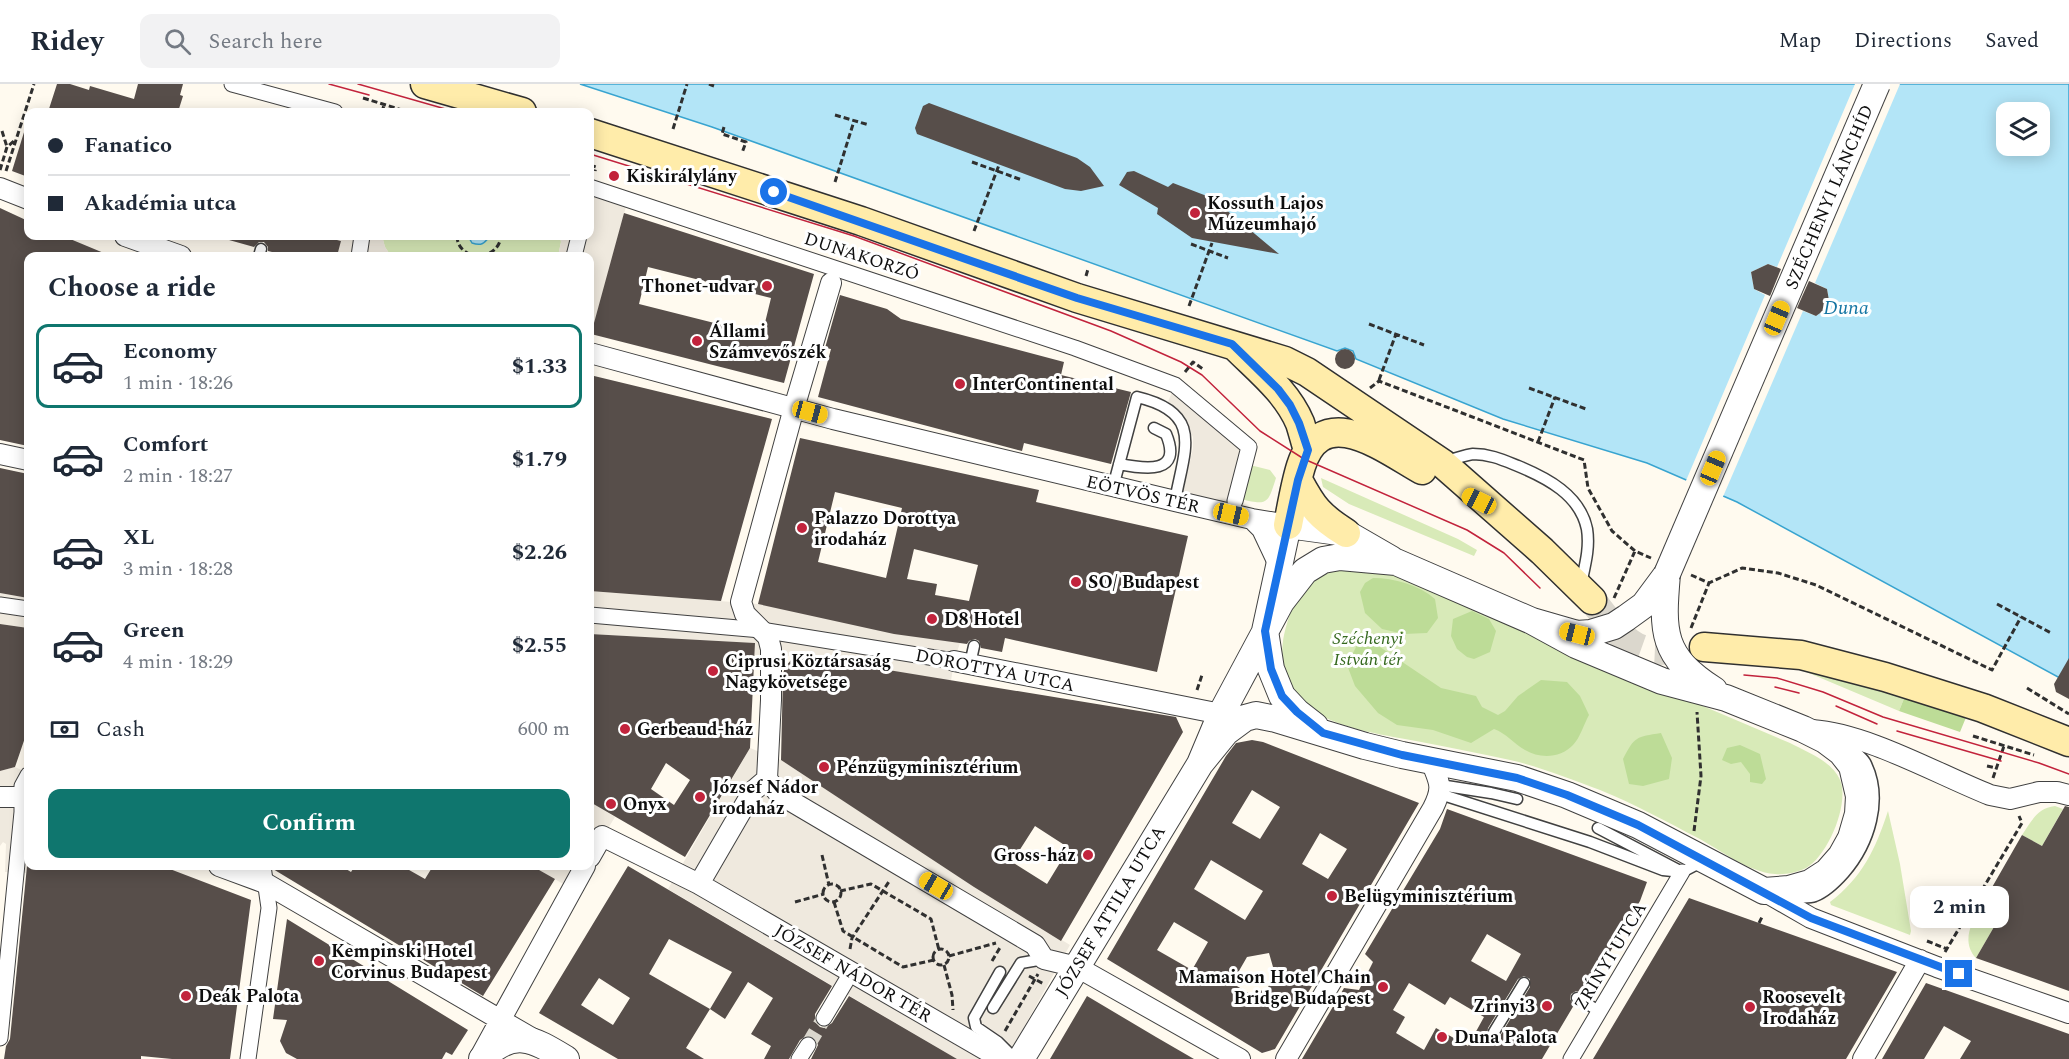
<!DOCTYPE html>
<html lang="en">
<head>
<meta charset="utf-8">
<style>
	body { margin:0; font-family:Spectral,serif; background:#f2f2f3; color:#1f2937; height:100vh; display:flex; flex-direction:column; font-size:22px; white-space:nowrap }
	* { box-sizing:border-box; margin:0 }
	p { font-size:20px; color:#747a83 }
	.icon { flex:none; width:33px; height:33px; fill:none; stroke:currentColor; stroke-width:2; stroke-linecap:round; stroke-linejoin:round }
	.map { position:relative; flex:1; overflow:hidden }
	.side { position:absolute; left:24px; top:168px; width:570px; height:618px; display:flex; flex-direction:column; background:#fff; border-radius:12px; box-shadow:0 3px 15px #0003 }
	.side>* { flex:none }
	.top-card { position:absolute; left:24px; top:24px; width:570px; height:132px; border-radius:12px; box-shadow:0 3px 15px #0003; display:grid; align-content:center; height:132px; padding:0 24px; background:#fff }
	.tools { position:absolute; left:1996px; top:18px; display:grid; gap:12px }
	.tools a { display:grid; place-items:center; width:54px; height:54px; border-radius:12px; background:#fff; box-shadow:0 3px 15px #0003; font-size:30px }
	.end { position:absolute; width:27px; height:27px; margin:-14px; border:8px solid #1a73e8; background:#fff; box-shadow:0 0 0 3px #fff }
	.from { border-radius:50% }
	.bubble { position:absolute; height:42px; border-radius:12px; background:#fff; box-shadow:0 3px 15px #0003; font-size:20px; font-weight:700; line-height:42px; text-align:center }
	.car { position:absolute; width:18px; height:36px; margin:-18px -9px; border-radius:8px; box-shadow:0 0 4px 2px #0007; background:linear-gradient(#f5c518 24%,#345 0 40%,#f5c518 0 76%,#345 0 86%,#f5c518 0) }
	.top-card b { display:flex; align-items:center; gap:21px; height:57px; font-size:22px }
	.top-card b+b { border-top:2px solid #e0e1e3 }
	.top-card i { width:15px; height:15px; background:#1f2937 }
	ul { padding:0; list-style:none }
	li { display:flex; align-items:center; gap:18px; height:84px; margin:0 12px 9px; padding:0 12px; border:3px solid transparent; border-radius:12px }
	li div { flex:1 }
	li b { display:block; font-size:22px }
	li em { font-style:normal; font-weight:700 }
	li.on { border-color:#0f766e }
	li>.icon { width:54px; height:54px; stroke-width:1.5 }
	h2 { padding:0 24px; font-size:27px; line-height:72px }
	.pay { display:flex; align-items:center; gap:15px; height:66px; padding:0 24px; font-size:22px }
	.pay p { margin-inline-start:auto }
	.cta { display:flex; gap:12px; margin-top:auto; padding:12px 24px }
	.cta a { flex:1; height:69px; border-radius:12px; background:#0f766e; color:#fff; font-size:24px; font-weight:700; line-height:69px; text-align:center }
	header { display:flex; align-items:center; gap:36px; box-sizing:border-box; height:84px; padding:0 30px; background:#fff; border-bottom:2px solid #e0e1e3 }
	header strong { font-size:28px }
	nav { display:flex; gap:33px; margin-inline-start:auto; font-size:21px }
	.search { width:420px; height:54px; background:#f2f2f3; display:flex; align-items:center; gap:15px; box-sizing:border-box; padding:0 21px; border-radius:12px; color:#747a83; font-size:22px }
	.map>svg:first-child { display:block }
</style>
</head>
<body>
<header>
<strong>Ridey</strong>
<div class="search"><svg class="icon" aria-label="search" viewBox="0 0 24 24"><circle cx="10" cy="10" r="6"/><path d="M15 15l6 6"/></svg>Search here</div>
<nav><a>Map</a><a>Directions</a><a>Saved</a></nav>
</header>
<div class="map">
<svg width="2069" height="975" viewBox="0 0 2069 975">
	<rect width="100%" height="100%" fill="#fffaef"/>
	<path fill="#d8eab8" d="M382 152H560L561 158 558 172H391L385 163Z
		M1250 381 1270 386 1276 394C1268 419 1268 422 1241 415Z
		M1321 394 1458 455 1477 466 1474 472 1349 420 1323 403Z
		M1337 484 1383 486 1790 659C1807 668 1832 677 1840 696 1850 719 1828 772 1806 784 1798 788 1785 791 1775 790 1748 788 1722 767 1698 754 1667 738 1633 719 1600 706 1573 696 1538 682 1510 676 1479 669 1447 663 1416 657 1380 650 1335 645 1305 621 1284 606 1279 575 1284 551 1293 514 1301 500 1337 484Z
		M1797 584 1905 612 1899 627Z
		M2055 722 2063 725 2042 762 2022 751C2031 738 2037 724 2055 722Z
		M1888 727 1900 780 1911 847 1910 851 1831 821 1830 818C1862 794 1876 764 1888 727Z
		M1979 826 1998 836 1976 874C1962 859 1970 841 1979 826Z"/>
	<path fill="#bddc97" d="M1373 494C1394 494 1419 501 1435 515L1438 534 1427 549 1404 550 1382 545 1365 529 1360 508 1365 499Z
		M1472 527 1489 535 1496 547 1490 568 1474 575 1467 573 1457 565 1451 552 1453 535Z
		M1358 559 1377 561 1441 604 1476 612 1482 623 1498 631 1505 627 1518 612 1541 596 1567 598 1580 612 1589 631C1584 640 1580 654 1573 661 1561 674 1540 675 1525 666 1514 660 1506 649 1494 645L1471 659 1433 646 1397 641 1378 629 1355 602 1347 581Z
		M1905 612 1967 631 1960 648 1899 627Z
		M1661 649 1672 674 1669 695 1643 702 1629 700 1623 675C1635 652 1636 653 1661 649Z
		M1740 661 1760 670 1766 695 1762 700 1750 698V690L1741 678 1731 680 1722 676 1727 664Z"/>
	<path fill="#efe9de" d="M590 103 628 115 590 256V172H558L561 158 560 152H590Z
		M342 152H382L385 163 391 172H342L337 170Z
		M1175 301 1249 363 1233 425 1182 413 1193 364V353L1185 336 1167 320Z
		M590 507 758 520 960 559 954 577 951 597 803 572 755 571V559L590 550Z
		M0 509 28 514V544L0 540Z
		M750 664 781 676 975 803 1070 861 1006 975H957L668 805Z
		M15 683 28 689V766L26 789 5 788 6 760 3 758 0 762V687Z
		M590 718 615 733 590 774Z
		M532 782H585L572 805Z"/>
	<path fill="#b3e5f7" stroke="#38a4d0" stroke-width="1.5" fill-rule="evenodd" d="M580 0H2069V593H2058L1737 418 1647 379 1503 335 1356 275 1353 267 1345 264 1337 267 712 43ZM2007 28H2040V62H2007Z
		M468 152H489V153C484 160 481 162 472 159Z"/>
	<path fill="#fffaef" d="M1855 0H1900L1815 199 1827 205 1830 222 1816 232 1803 227 1722 415 1685 399 1765 211 1754 205 1751 188 1768 180 1777 183Z"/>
	<path fill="#574e4a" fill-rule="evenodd" d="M57 0H70L89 6 90 2 134 15 138 0H183L180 11 183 12 178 28H48Z
		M929 19 1077 74 1090 83 1104 102 1081 107 1065 105 917 50 915 44 923 22Z
		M25 45H28V93L12 87Z
		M1134 87 1168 103 1173 99 1212 114 1279 170 1192 154 1157 130 1158 124 1119 101 1127 88Z
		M0 124 28 137V152H63L111 172H28V362L0 356Z
		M624 129 814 190 784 299 591 250ZM648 183 771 214 762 251 639 220Z
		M229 152H321L341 157 337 172H288L268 167V163L264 158H259L254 163 229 156Z
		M1768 180 1781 185 1770 212 1754 205 1751 188Z
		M1809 197 1827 205 1830 222 1816 232 1797 224Z
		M840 211 887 225 901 235 1064 278 1061 291 1131 308 1111 380 1024 359 1022 367 818 313 831 265 825 264Z
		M1335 275a10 10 0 1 1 20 0a10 10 0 1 1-20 0Z
		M590 291 772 335 721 517 590 507Z
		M800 354 1039 406 1036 418 1188 452 1157 588 1005 554 1002 568 981 564 979 557 975 555 969 557 967 560 894 550 758 520ZM835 408 902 424 886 494 818 478ZM914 465 978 481 969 517 935 511 937 500 907 495Z
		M0 384 28 390V514L0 509Z
		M0 540 28 544V645L15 683 0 687Z
		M590 550 755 559 750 664 685 773 590 718ZM666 679 690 696 674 721 651 705Z
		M803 572 1176 633 1183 648 1061 857 974 803 781 676 783 590 785 583 792 575ZM1035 742 1069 764 1047 800 1012 778Z
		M2069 574V615L2056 608 2054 600Z
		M1252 656 1263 658 1419 719 1275 965 1262 969 1107 875 1226 672 1236 659ZM1252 706 1280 723 1260 755 1232 739ZM1320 749 1347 765 1328 795 1302 780ZM1211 776 1263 807 1245 836 1194 805ZM1174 838 1208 858 1192 886 1157 866ZM1269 869 1275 890 1267 905 1250 910 1232 899 1247 873Z
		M2065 722 2069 723V907L1976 874 1998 836 1979 826 2022 751 2042 762Z
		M1447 725 1647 798 1640 817 1587 907 1583 905 1581 908 1576 907 1571 910 1570 915 1574 921 1542 975H1302L1344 904 1359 906 1373 878 1365 870 1440 745ZM1487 850 1521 870 1506 897 1471 877ZM1524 892 1530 895V903L1500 952 1497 955H1491L1487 951 1488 944 1518 895ZM1409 899 1445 921 1450 913 1484 933 1468 962 1436 944 1424 966 1396 949 1405 933 1393 926Z
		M27 782H162L251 816 230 975H172L141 972V975H4L6 962 10 955Z
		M273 782H341L351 788 355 782H402L425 795 433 782H532L555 795 483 912 273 785Z
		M628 782 832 902 815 930V938L820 943 824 944 832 939 849 912 957 975H811L818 961 814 953 808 951 800 956 789 975H764L771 962 751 950 773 914 748 898 725 935 710 925 686 964 704 975H618L539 929ZM669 855 732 888 710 925 649 890ZM599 894 630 914 613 941 581 921Z
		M1689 814 1897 888 1846 975H1593Z
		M287 835 468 946 452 971 446 968 442 975H297L286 969 280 957 287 936 273 935Z
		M1926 899 2069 950V975H1960L1971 957 1944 942 1924 975H1882Z
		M1087 912 1156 953 1194 975H1050Z"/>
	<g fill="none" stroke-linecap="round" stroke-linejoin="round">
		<path stroke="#dbd7cd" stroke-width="15" stroke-dasharray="15 8" stroke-linecap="butt" d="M808 961 824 934"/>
		<path stroke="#dbd7cd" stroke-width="28" stroke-dasharray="28 14" stroke-linecap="butt" d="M1592 516C1606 533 1624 562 1647 566 1663 569 1687 564 1704 563"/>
		<g stroke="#414141" stroke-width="13">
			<path id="service" d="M259 172 261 165
				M1446 377C1455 375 1465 371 1473 370 1490 370 1503 376 1518 382 1547 394 1580 411 1587 445 1590 464 1585 481 1581 500
				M1119 380C1145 385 1183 391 1166 350L1154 344
				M1113 403 1137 313C1205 329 1184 366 1175 417
				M970 580 974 562
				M1440 701 1491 709 1517 715
				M1440 710 1590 758 1663 786 1682 788 1703 777
				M1598 744 1678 786
				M1796 814C1802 813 1809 814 1815 812 1826 808 1836 798 1844 789 1869 760 1884 715 1865 678 1862 673 1856 669 1852 665
				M1000 888 974 934 976 943 998 958 1014 974
				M1577 914 1599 927
				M993 924 1021 879 1044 875
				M1494 948 1524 899"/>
		</g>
		<g stroke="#414141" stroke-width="17">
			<path id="pedestrian" d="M232 0 335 28
				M590 103 1075 264 1175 301 1249 363 1235 417
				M359 172 362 152
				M574 172 579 152
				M0 521 28 525
				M590 531 761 546 954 577
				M824 934 852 887
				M0 954 22 728V702L28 691
				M248 975 269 824 263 782
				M799 975 808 961
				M1571 975 1682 788"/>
		</g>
		<g stroke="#414141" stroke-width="22">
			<path id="minor" d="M0 104 28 115
				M125 152 181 172
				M590 269 833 335 1175 417 1252 435 1288 441
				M0 370 28 376
				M1252 435 1262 445 1279 481
				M954 577 1221 630
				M1812 646C1868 650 1937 690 1990 711L2010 715 2039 708H2057L2069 711
				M767 695 779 710 1035 861 1044 875 1077 883 1240 975
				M767 695 771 616V565L768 553 745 530 741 518 794 324 831 199
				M0 713H28
				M590 773 602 752 699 800 991 969 1008 975
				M219 782 265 799 535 956
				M699 800 753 707 767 695
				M1764 807 1811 834 1937 883 2069 929
				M480 973 585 782
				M1286 975 1433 724C1444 702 1439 698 1431 677
				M1863 975 1920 876"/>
		</g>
		<g stroke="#414141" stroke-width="28">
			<path id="tertiary" d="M1667 490C1662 548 1661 572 1714 606
				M1315 642 1297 628 1282 612 1271 585 1265 547 1288 441 1346 449 1391 475
				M1200 680 1226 648 1245 634 1256 631 1276 635 1365 662 1402 671 1517 694 1567 711 1638 741 1764 807 1789 805 1810 799 1827 788 1841 772 1851 754 1858 730 1859 712 1852 682 1841 668 1825 656 1803 645 1726 614 1662 597 1576 561 1532 537
				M482 975C514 943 533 955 566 975
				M1021 975 1200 680 1221 630 1281 518 1305 487 1323 476 1340 473 1396 478 1532 537 1577 550 1591 549 1614 542 1626 534 1644 521 1667 490"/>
		</g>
		<g stroke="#303030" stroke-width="31">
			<path id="secondary" d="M425 0 522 28
				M590 49 861 137 1077 214 1285 277 1307 288 1442 379 1542 467 1592 516
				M1236 263C1259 286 1287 308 1300 339 1303 348 1305 357 1308 366
				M1298 396C1313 424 1319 432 1346 449
				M1288 441C1292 421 1295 401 1301 382 1322 315 1386 366 1422 386
				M1704 563 1801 571 1885 593 1983 624 2069 658"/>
		</g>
		<path stroke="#303030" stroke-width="3" stroke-dasharray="6 3" stroke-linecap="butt" d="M709 0 714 2
			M363 14 402 26
			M382 28 384 21
			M835 31 869 41
			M724 43 722 50 746 58 742 69
			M673 45 687 0
			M2 47 7 63
			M972 78 1022 96
			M590 81 596 83 595 87
			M0 86 7 63 15 56
			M6 87 34 0
			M835 98 854 37
			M457 152C457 163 466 171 477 172
			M1191 160 1228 174
			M829 167 832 160 851 166
			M481 172C492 170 500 163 501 152
			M1086 192 1088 185
			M1369 240 1424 261
			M1185 288 1193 278 1203 285
			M1379 296 1396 250
			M1370 304 1379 297 1584 376 1588 404 1612 447 1635 467 1651 474
			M1529 304 1586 325
			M1538 358 1555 313
			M1691 491 1709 499 1742 484 1778 489 1816 501 1992 586 2021 533
			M1614 514 1635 467
			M1997 520 2051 549
			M1691 544 1709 499
			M2027 604 2069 630
			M1197 606 1202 591
			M1973 652 2034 671
			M1987 682 1996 684
			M1993 694 2004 662
			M1694 747 1701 692 1697 628
			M822 771 829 801
			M823 809a9 9 0 1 1 18 0a9 9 0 1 1-18 0Z
			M840 807 871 800 931 835 939 866
			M795 818 824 810
			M834 818 843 847 903 883 934 876
			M1759 839 1762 833
			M1927 857 1947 865
			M850 865 852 854 890 796
			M933 873a8 8 0 1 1 16 0a8 8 0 1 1-16 0Z
			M1945 868 2022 739 2019 732
			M949 872 996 859
			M992 877 1001 862
			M944 881 952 911 953 926
			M1029 892 1044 900
			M1005 947 1038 890"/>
		<use href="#service" stroke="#fff" stroke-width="10"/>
		<use href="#pedestrian" stroke="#fff" stroke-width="15"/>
		<use href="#minor" stroke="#fff" stroke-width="20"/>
		<use href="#tertiary" stroke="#fff" stroke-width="26"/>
		<use href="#secondary" stroke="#ffecaa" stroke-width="28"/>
		<path stroke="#c2233c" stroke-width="1.5" d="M329 0 369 11
			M358 0 456 28
			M590 70 854 152 1111 247 1181 278 1202 291 1260 347 1304 375 1467 446 1504 469 1540 504
			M1744 591 1777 594 1823 608 1883 633 2039 679 2069 690
			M1775 603 1799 609
			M1836 622 1877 640
			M1897 647 2001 677"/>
		<g stroke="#414141" stroke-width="28" stroke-linecap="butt">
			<path id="tertiary-bridge" d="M1667 490 1877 0"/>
		</g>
		<path stroke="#303030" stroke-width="3" stroke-dasharray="6 3" stroke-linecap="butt" d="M974 147 999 81
			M1189 222 1212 159"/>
		<use href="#tertiary-bridge" stroke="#fff" stroke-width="26"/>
	</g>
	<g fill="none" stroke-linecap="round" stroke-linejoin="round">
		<path stroke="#1a73e8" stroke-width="8" d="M774 108 1077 214 1232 260 1278 305 1290 321 1299 339 1308 366 1298 396 1265 547 1271 585 1282 612 1297 628 1323 649 1402 671 1517 694 1567 711 1638 741 1811 834 1959 890"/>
	</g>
	<g fill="#c2233c" stroke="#fff" stroke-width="2">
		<circle cx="614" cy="92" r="6"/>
		<circle cx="1195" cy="129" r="6"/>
		<circle cx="767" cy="202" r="6"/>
		<circle cx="697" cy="257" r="6"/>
		<circle cx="960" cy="300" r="6"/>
		<circle cx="802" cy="444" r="6"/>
		<circle cx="1076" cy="498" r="6"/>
		<circle cx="932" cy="535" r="6"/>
		<circle cx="713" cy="587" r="6"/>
		<circle cx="625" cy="645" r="6"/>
		<circle cx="824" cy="683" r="6"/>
		<circle cx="700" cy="713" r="6"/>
		<circle cx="611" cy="720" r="6"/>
		<circle cx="1088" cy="771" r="6"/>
		<circle cx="1332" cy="812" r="6"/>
		<circle cx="319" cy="877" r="6"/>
		<circle cx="1383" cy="903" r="6"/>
		<circle cx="186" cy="912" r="6"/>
		<circle cx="1547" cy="922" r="6"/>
		<circle cx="1750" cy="923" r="6"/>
		<circle cx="1442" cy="953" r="6"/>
	</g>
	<g text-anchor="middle" stroke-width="6" stroke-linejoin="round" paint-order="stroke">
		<g font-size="18" font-weight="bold" fill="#0e0e0e" stroke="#fff" text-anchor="start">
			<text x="626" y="98">Kiskirálylány</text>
			<text x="1207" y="125">Kossuth Lajos<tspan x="1207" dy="21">Múzeumhajó</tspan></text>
			<text x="755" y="208" text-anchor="end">Thonet-udvar</text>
			<text x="709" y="253">Állami<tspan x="709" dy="21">Számvevőszék</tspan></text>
			<text x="972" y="306">InterContinental</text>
			<text x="814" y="440">Palazzo Dorottya<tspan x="814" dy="21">irodaház</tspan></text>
			<text x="1088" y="504">SO/ Budapest</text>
			<text x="944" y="541">D8 Hotel</text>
			<text x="725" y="583">Ciprusi Köztársaság<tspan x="725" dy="21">Nagykövetsége</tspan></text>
			<text x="637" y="651">Gerbeaud-ház</text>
			<text x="836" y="689">Pénzügyminisztérium</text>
			<text x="712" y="709">József Nádor<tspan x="712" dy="21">irodaház</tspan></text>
			<text x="623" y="726">Onyx</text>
			<text x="1076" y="777" text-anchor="end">Gross-ház</text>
			<text x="1344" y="818">Belügyminisztérium</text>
			<text x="331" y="873">Kempinski Hotel<tspan x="331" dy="21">Corvinus Budapest</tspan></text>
			<text x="1371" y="899" text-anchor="end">Mamaison Hotel Chain<tspan x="1371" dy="21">Bridge Budapest</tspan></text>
			<text x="198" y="918">Deák Palota</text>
			<text x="1762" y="919">Roosevelt<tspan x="1762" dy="21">Irodaház</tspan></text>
			<text x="1535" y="928" text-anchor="end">Zrinyi3</text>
			<text x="1454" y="959">Duna Palota</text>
		</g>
		<g font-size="18" fill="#0e0e0e" stroke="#fff">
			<text transform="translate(1829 113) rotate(-67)" y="6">SZÉCHENYI LÁNCHÍD</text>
			<text transform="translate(862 172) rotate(18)" y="6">DUNAKORZÓ</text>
			<text transform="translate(1143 410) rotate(13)" y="6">EÖTVÖS TÉR</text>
			<text transform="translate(995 586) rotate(11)" y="6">DOROTTYA UTCA</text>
			<text transform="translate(1110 827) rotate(-59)" y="6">JÓZSEF ATTILA UTCA</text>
			<text transform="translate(1610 872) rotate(-59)" y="6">ZRÍNYI UTCA</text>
			<text transform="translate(853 889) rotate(30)" y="6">JÓZSEF NÁDOR TÉR</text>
		</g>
		<g font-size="18" font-style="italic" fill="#34681d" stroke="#fff">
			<text x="1368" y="560">Széchenyi<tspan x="1368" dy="21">István tér</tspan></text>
		</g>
		<g font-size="20" font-style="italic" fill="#1475a3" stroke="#fff">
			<text x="1846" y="230">Duna</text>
		</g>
	</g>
</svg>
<div class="tools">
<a><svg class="icon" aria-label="layers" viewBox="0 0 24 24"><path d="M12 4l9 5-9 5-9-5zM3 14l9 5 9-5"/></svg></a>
</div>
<i class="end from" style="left:774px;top:108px"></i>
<i class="end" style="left:1959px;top:890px"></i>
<div class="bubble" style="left:1910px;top:802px;width:99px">2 min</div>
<i class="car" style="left:1777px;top:234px;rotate:23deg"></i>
<i class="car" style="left:810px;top:328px;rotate:105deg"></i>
<i class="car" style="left:1713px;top:384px;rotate:23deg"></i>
<i class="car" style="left:1479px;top:417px;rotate:296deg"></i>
<i class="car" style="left:1231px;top:430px;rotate:103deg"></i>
<i class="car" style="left:1577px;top:550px;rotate:284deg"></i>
<i class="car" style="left:936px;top:802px;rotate:300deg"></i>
<div class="top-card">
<b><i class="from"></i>Fanatico</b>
<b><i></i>Akadémia utca</b>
</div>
<section class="side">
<h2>Choose a ride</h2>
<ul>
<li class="on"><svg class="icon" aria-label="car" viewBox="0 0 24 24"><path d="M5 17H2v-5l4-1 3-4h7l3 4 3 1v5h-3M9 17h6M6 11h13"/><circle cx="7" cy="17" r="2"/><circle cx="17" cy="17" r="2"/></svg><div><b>Economy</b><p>1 min · 18:26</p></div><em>$1.33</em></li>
<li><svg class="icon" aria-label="car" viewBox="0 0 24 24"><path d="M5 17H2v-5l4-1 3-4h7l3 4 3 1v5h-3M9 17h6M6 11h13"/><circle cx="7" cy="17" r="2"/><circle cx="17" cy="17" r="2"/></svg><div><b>Comfort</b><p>2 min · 18:27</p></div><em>$1.79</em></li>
<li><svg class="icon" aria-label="car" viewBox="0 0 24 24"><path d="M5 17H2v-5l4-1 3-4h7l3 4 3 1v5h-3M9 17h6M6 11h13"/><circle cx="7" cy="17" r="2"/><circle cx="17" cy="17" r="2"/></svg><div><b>XL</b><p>3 min · 18:28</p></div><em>$2.26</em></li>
<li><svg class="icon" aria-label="car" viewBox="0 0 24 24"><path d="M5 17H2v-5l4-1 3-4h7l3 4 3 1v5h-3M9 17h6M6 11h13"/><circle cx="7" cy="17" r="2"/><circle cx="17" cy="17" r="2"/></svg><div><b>Green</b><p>4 min · 18:29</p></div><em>$2.55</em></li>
</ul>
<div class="pay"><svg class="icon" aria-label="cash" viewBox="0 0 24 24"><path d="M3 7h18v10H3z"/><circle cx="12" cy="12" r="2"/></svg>Cash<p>600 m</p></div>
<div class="cta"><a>Confirm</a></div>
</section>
</div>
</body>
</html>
